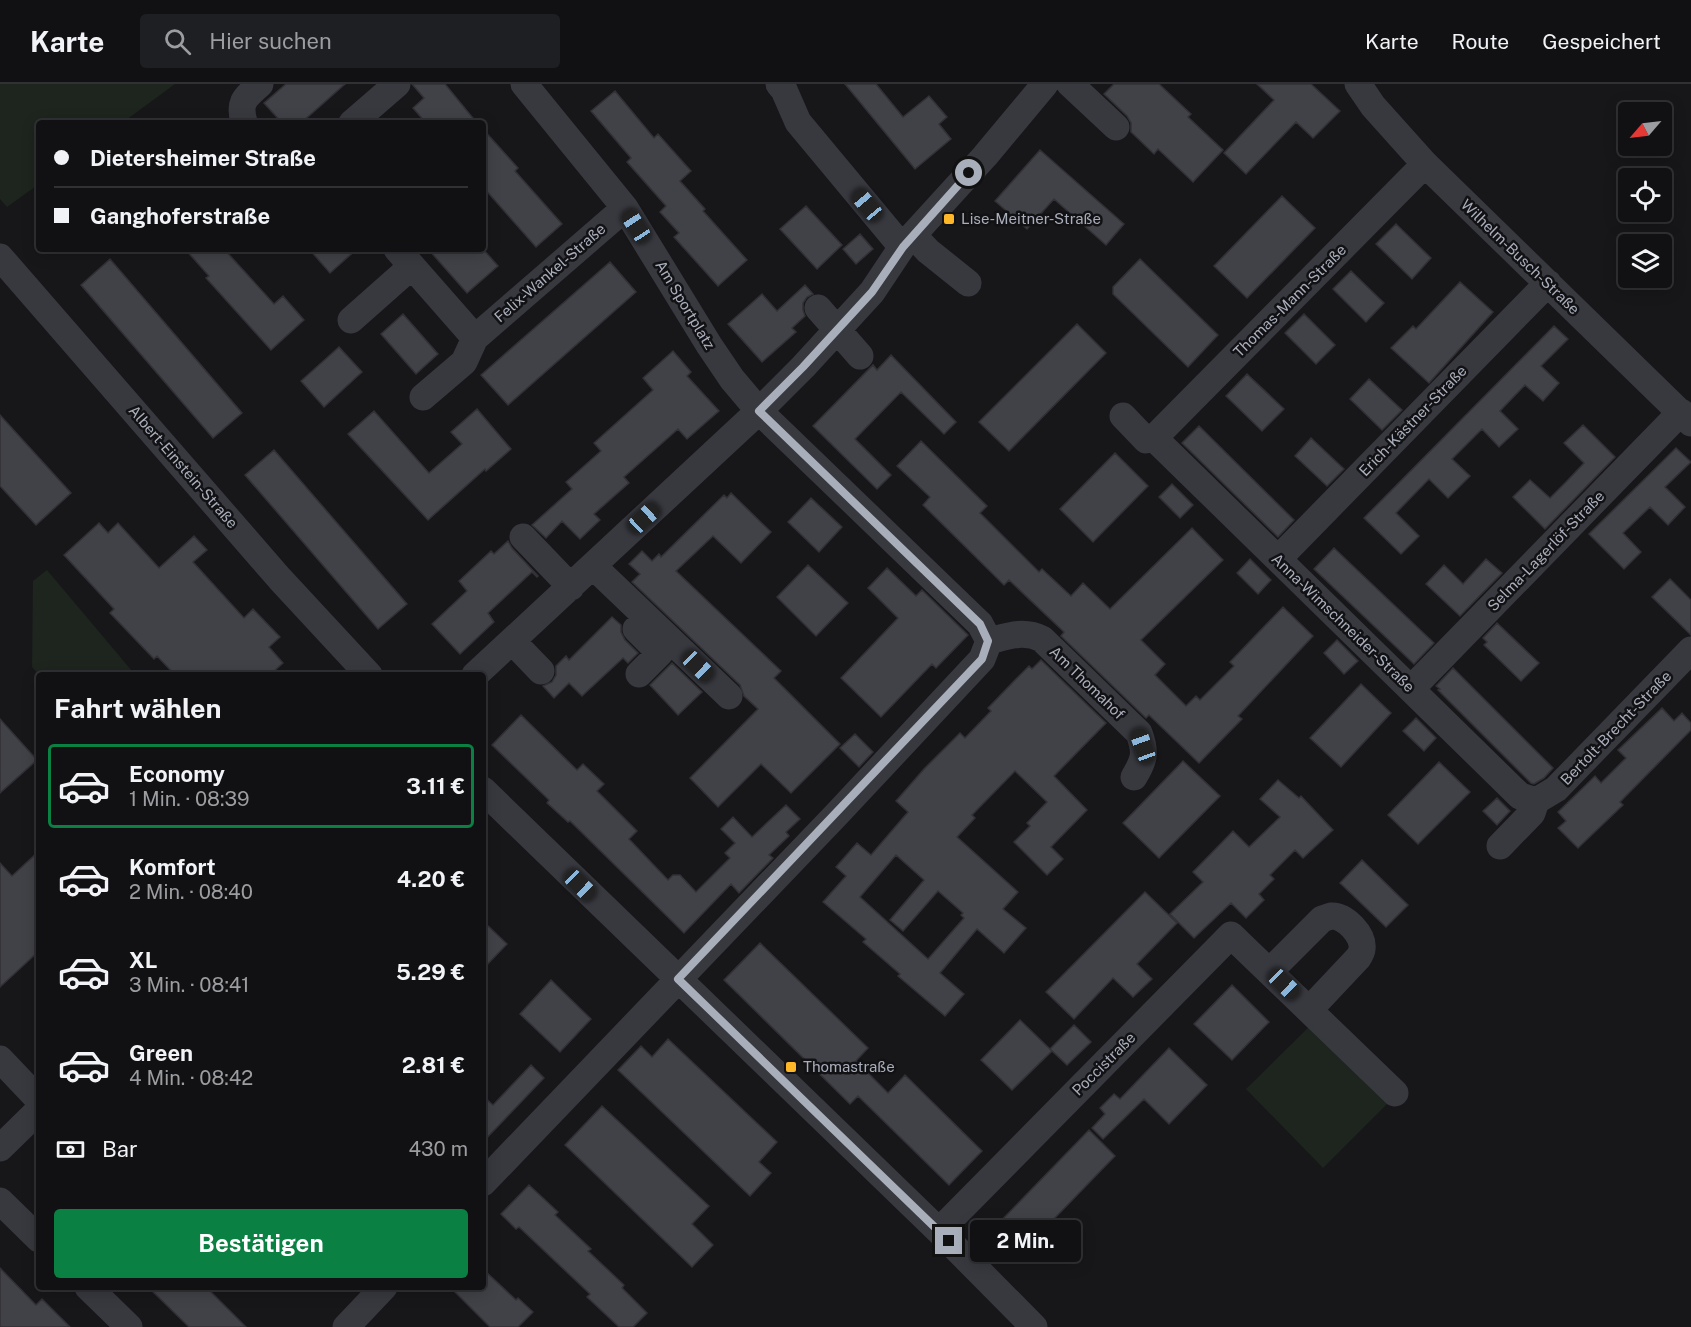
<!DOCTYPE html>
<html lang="de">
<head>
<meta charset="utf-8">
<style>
	body { margin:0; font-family:"Public Sans",sans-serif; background:#1e1f22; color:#f1f3f6; height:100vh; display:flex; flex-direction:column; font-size:22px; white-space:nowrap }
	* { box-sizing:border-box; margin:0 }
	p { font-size:20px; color:#9c9da0 }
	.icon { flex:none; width:33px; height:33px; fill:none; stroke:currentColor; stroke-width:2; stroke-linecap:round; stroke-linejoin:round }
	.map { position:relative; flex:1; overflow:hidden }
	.side { position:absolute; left:36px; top:588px; width:450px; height:618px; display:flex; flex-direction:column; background:#111114; border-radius:6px; box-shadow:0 3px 15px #0003,0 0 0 2px #303134 }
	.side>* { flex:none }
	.top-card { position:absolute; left:36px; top:36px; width:450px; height:132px; border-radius:6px; box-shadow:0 3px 15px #0003,0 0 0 2px #303134; display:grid; align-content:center; height:132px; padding:0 18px; background:#111114 }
	.needle { width:39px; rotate:242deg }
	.buttons { position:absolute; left:1618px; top:18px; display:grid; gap:12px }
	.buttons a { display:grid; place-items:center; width:54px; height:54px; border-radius:6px; background:#111114; box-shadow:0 3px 15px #0003,0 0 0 2px #303134; font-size:30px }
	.end { position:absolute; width:27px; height:27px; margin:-14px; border:8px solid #a9aebb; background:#111; box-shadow:0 0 0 3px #111 }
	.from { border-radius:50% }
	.bubble { position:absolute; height:42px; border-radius:6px; background:#111114; box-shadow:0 3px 15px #0003,0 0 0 2px #303134; font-size:20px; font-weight:700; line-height:42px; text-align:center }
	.car { position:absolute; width:18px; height:36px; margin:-18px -9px; border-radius:8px; box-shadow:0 0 4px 2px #0007; background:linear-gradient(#222 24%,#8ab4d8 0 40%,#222 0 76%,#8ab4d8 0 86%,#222 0) }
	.top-card b { display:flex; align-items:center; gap:21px; height:57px; font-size:22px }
	.top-card b+b { border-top:2px solid #303134 }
	.top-card i { width:15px; height:15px; background:#f1f3f6 }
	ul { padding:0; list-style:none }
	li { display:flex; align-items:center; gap:18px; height:84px; margin:0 12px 9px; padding:0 6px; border:3px solid transparent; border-radius:6px }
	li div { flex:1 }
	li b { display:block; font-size:22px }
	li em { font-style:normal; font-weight:700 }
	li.active { border-color:#0b8043 }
	li>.icon { width:54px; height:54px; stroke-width:1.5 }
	h2 { padding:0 18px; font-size:27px; line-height:72px }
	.pay { display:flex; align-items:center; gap:15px; height:66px; padding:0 18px; font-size:22px }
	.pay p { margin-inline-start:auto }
	.action { display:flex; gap:12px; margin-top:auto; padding:12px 18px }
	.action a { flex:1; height:69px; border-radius:6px; background:#0b8043; color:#fff; font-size:24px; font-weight:700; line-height:69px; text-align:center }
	header { display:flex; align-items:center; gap:36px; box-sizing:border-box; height:84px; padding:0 30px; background:#111114; border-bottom:2px solid #303134 }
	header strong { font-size:28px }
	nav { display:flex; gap:33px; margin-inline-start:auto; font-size:21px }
	.search { width:420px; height:54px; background:#1e1f22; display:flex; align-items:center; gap:15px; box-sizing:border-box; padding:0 21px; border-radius:6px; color:#9c9da0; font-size:22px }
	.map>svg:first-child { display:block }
</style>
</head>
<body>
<header>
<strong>Karte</strong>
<div class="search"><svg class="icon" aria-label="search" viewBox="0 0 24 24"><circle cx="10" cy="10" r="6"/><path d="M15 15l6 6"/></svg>Hier suchen</div>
<nav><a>Karte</a><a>Route</a><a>Gespeichert</a></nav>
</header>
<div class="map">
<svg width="1691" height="1243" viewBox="0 0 1691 1243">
	<rect width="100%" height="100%" fill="#17171a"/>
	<path fill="#1d251e" d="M0 0H175L122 39H39V100L7 123 0 115Z
		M47 486 132 587 128 591H39L32 583 33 497Z
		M1311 941 1388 1019 1323 1084 1246 1005Z"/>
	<path fill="#414247" stroke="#313136" stroke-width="1.5" fill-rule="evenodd" d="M286 0H345L301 39H282L264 19Z
		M412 0H445L477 39H426L413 24 424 14Z
		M845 0H876L903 33 929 12 947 33 939 40 951 55 915 85Z
		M1114 0H1159L1191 30 1188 33 1223 66 1193 98 1158 65 1154 70 1131 48V39L1127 32 1104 10Z
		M1257 0H1311L1340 27 1313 54 1296 38 1246 90 1224 69 1274 16Z
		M615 7 654 54 658 50 691 87 680 97 705 125 703 127 747 176 718 202 674 153 679 149 660 128 666 122 627 78 631 74 591 27Z
		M483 45 518 84 515 87 562 140 536 163 483 103Z
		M1040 66 1124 140 1106 161 1054 115 1027 145 995 117Z
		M1282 112 1315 144 1247 214 1214 182Z
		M806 122 842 161 817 185 780 145Z
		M1396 140 1431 174 1412 195 1376 160Z
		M860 150 873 165 856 180 843 165Z
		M185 165H224L274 220 283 212 304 236 271 266 206 194 209 192Z
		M309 165H357L330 189Z
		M428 165H483L498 182 467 209Z
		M110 175 242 329 213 354 81 201Z
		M1140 175 1218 251 1188 283 1113 210V203Z
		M610 178 636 208 508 321 481 291Z
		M1351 187 1384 219 1366 238 1333 205Z
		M1460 198 1493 228 1429 299 1391 264 1413 242 1416 245Z
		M805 201 813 210 807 213 803 219V226L805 232 792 244 796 248 762 278 728 240 762 210 777 227Z
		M403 230 438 270 416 290 381 250Z
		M1304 230 1335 261 1316 280 1285 249Z
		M1077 240 1106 269 1009 367 979 338Z
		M1554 242 1568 255 1541 282 1559 299 1543 317 1525 301 1500 327 1518 345 1499 363 1482 345 1452 375 1470 392 1448 414 1429 395 1396 429 1419 452 1401 470 1364 434Z
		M339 263 362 288 324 323 301 297Z
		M673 267 691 288 687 292 719 327 687 355 678 345 624 393 629 399 594 430 600 436 580 455 562 437 546 454 532 441 572 405 566 398 601 367 594 359 653 306 643 294Z
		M891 271 956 338 944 350 901 308 855 355 891 391 877 405 813 342 873 281 877 286Z
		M1247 290 1284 325 1262 347 1226 312Z
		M1369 295 1402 326 1382 346 1350 315Z
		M477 325 511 365 486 387 485 385 428 436 348 350 374 327 429 389 462 360 451 348Z
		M0 331 71 409 36 441 0 402Z
		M1583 341 1615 373 1545 445 1513 413 1530 396 1550 414 1566 398 1584 379 1564 359Z
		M1199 342 1294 436 1278 453 1182 359Z
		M1311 354 1344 385 1327 402 1295 372Z
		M921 357 987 422 980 429 1039 488 1042 485 1071 512 1083 499 1110 525 1192 444 1223 476 1141 556 1165 580 1155 591 1186 622 1196 612 1200 616 1234 582 1230 578 1283 523 1313 552 1238 632 1242 635 1199 679 1149 631 1146 634 1061 552 1064 548 1009 496 1004 501 923 421 930 413 897 382Z
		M1676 364 1691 378 1665 403 1685 423 1668 441 1650 423 1623 449 1641 468 1624 485 1589 450Z
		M274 366 407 520 378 545 245 391Z
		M1115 369 1148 402 1093 458 1060 425Z
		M1172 400 1193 421 1180 434 1159 413Z
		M731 409 771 448 741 479 713 452 676 487 781 587 774 594 840 660 791 709 761 680 718 723 690 694 758 625 744 612 740 601 632 498 640 490 629 480 642 467 652 477 659 470 661 473 724 411 727 414Z
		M811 414 842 443 819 468 788 438Z
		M99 439 108 449 118 439 159 484 194 452 207 466 193 478 244 534 253 525 280 553 269 563 283 579 270 591H175L157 572 154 575 110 529 114 525 64 471Z
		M508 457 512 464 538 492 537 493 532 488 488 529 494 538 460 570 432 540 467 507 459 497 491 467 494 470Z
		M1334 464 1434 559 1414 580 1314 485Z
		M1250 475 1271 496 1258 510 1237 489Z
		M1486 475 1502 489 1460 532 1426 500 1444 481 1463 500Z
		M808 481 848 519 816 552 777 513Z
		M887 484 916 512 922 506 968 551 936 584 932 580 881 633 841 594 898 534 868 504Z
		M1670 495 1691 516V551L1652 513Z
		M612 533 621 541V548L625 556 638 569 628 579 623 574 582 612 569 599 554 614 543 602 552 598 556 591V582L566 572 569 576Z
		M1497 539 1539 579 1521 597 1484 561 1487 558 1483 554Z
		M1337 556 1358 577 1344 590 1324 569Z
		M1041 576 1106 639 1054 692 1087 726 1051 763 1063 775 1047 791 1014 758 1030 742 1027 739 1047 718 1015 687 972 731 975 734 957 753 1018 808 1003 825 1026 844 1004 869 977 845 940 889 964 910 945 932 898 892 900 890 863 858 866 855 823 818 846 792 836 783 857 759 871 771 908 728 896 717 924 685 960 649 965 654 991 627 988 624 1015 596 1029 582 1032 585ZM896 771 924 796 890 836 903 847 938 807 963 829 961 831 964 834 928 875 860 813Z
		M672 579 702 608 678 631 650 601Z
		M1453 584 1553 684 1544 694 1534 700 1531 699 1438 606 1440 605 1436 602Z
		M1361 600 1391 629 1341 683 1310 654Z
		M1662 624 1674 637 1682 629 1691 639V646L1620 718 1623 721 1578 764 1558 744 1566 737 1558 728 1595 692 1601 699 1626 674 1618 666Z
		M521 631 577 686 583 680 604 700 597 707 637 747 629 755 668 796 673 791H680L696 808 730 774 725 769 735 759 721 745 733 733 752 753 786 721 800 735 786 748 789 752 769 771 773 774 739 809 731 800 684 849 570 737 568 738 547 719 549 716 492 661Z
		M1416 634 1436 654 1424 667 1403 647Z
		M0 635 37 676 0 709Z
		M855 650 873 668 859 683 840 664Z
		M1183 677 1220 712 1159 774 1123 739Z
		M1439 678 1470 708 1418 760 1388 731Z
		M1278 696 1299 714 1301 712 1333 746 1303 774 1295 766 1270 791 1274 795 1259 810 1264 816 1246 834 1231 819 1194 854 1170 830 1203 798 1193 788 1233 747 1249 763 1280 733 1260 715Z
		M1497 714 1510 727 1497 741 1483 727Z
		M39 767V867L0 903V779L12 792Z
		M1362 776 1408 821 1386 843 1340 799Z
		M1145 808 1177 839 1137 880 1152 895 1133 913 1113 894 1074 935 1046 908Z
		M483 837 507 860 483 885Z
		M760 859 868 964 856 977 888 1009 905 991 982 1067 949 1101 858 1012 850 1020 724 896Z
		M551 896 591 935 560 968 520 930Z
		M1232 901 1269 938 1232 976 1194 940Z
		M1020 936 1052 967 1012 1006 981 976Z
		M1074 941 1091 958 1067 981 1050 965Z
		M668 955 777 1058 759 1078 771 1089 750 1112 618 986 641 962 652 973Z
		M1169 964 1207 1001 1169 1040 1144 1015 1103 1055 1092 1044 1105 1030 1100 1024 1114 1010 1120 1015Z
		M531 981 544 994 483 1058V1012L493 1021Z
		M602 1022 709 1122 692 1140 713 1161 692 1183 565 1061Z
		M1089 1046 1115 1072 1020 1170 994 1144Z
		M529 1101 558 1128 555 1131 591 1165 588 1167 624 1201 622 1204 647 1229 633 1243H619L587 1213 590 1210 519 1143 516 1145 501 1130Z
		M0 1184 36 1221 42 1215 70 1243H0Z
		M483 1185 516 1216 518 1214 533 1228 518 1243H490L450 1203H483Z
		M148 1203H206L246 1243H189Z"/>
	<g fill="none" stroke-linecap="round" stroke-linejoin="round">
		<path stroke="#38393f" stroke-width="27" d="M779 0 784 6 798 38 902 163
			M1070 0 1116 43
			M1358 0 1373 22 1425 80 1691 339
			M244 38C238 17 246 13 260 0
			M352 39 397 0
			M913 151 928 167 968 199
			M397 165 475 254
			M0 173 280 495 369 591
			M818 224 860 272
			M351 236 412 182
			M423 313 464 278 475 254 625 124
			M1123 332 1146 356 1154 354
			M1154 354 1520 712 1536 717
			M1154 354 1425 80
			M523 453 571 503
			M1278 475 1548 199
			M593 482 729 612
			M636 545 660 569 639 590
			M512 557 541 587
			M989 557C1008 552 1024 546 1042 555L1139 649C1146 668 1145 675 1134 693
			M475 591 759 327 803 283 872 208 902 163 985 72 1045 0
			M1411 605 1681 328
			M483 706 939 1147 1034 1243
			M1536 717 1556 705 1691 566
			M1500 762 1532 729 1536 717
			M1270 887 1322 835C1322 835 1331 832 1331 832 1345 831 1364 851 1362 865 1362 868 1360 871 1358 874L1310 925
			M0 975 39 1016
			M0 1064 39 1026
			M483 1099 837 730 982 575 989 557 980 540 759 327 732 295 709 261 625 124 524 0
			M0 1117 39 1155
			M939 1147 1231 851 1395 1009
			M88 1203 129 1243
			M346 1243 384 1203"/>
	</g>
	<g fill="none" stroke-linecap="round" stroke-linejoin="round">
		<path stroke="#a9aebb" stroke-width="8" d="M949 1157 678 895 982 575 988 557 980 540 759 327 803 283 872 208 903 163 969 89"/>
	</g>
	<g fill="#ffb72a" stroke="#121215" stroke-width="2">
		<rect x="943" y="129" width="12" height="12" rx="3"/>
		<rect x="785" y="977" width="12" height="12" rx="3"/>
	</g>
	<g text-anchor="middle" stroke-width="5" stroke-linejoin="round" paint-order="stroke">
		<g font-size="15" fill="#a9aebb" stroke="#121215" text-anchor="start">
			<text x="961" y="140">Lise-Meitner-Straße</text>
			<text x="803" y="988">Thomastraße</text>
		</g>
		<g font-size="15" fill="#a9aebb" stroke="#121215">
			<text transform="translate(1520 173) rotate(44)" y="5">Wilhelm-Busch-Straße</text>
			<text transform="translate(550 189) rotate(-41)" y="5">Felix-Wankel-Straße</text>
			<text transform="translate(1290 217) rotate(-45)" y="5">Thomas-Mann-Straße</text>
			<text transform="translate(685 221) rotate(59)" y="5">Am Sportplatz</text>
			<text transform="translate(1413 337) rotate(-46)" y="5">Erich-Kästner-Straße</text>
			<text transform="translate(183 383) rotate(49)" y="5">Albert-Einstein-Straße</text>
			<text transform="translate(1546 467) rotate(-46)" y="5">Selma-Lagerlöf-Straße</text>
			<text transform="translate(1343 539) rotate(44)" y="5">Anna-Wimschneider-Straße</text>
			<text transform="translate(1087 599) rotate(44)" y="5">Am Thomahof</text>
			<text transform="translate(1616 644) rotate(-46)" y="5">Bertolt-Brecht-Straße</text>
			<text transform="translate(1104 980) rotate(-45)" y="5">Poccistraße</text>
		</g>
	</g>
</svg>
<div class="buttons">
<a><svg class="needle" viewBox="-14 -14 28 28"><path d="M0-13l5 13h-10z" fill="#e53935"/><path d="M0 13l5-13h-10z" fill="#9c9da0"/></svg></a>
<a><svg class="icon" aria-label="locate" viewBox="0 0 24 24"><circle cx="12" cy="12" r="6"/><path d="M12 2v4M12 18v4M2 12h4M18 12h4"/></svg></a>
<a><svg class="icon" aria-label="layers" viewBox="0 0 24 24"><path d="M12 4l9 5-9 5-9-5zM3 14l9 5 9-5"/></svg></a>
</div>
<i class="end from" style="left:969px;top:89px"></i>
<i class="end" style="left:949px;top:1157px"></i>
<div class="bubble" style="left:970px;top:1136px;width:111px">2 Min.</div>
<i class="car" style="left:867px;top:121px;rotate:320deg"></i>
<i class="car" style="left:636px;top:142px;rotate:327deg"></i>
<i class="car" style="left:644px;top:434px;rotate:47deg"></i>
<i class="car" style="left:698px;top:582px;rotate:134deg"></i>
<i class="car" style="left:1143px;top:662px;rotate:340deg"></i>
<i class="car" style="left:580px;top:801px;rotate:134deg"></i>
<i class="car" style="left:1284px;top:900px;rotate:134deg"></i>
<div class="top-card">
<b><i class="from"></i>Dietersheimer Straße</b>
<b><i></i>Ganghoferstraße</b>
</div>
<section class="side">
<h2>Fahrt wählen</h2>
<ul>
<li class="active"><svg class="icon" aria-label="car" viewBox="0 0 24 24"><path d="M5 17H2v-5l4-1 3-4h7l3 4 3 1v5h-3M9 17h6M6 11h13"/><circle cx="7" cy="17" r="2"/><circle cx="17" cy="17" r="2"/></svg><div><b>Economy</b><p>1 Min. · 08:39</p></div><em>3.11 €</em></li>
<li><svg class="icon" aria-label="car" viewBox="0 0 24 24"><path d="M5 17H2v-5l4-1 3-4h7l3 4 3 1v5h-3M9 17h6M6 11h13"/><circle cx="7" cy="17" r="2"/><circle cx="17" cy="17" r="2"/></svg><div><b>Komfort</b><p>2 Min. · 08:40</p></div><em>4.20 €</em></li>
<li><svg class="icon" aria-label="car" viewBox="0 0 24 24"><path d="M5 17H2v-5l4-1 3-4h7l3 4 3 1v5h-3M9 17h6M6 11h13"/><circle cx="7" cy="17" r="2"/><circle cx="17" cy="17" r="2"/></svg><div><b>XL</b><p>3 Min. · 08:41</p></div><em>5.29 €</em></li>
<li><svg class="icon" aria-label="car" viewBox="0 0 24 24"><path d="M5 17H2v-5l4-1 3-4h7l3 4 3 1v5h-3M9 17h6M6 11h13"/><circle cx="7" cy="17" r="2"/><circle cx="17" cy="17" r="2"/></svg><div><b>Green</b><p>4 Min. · 08:42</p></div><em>2.81 €</em></li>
</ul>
<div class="pay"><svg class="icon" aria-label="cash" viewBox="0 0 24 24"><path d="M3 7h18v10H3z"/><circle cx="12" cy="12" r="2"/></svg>Bar<p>430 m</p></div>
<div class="action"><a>Bestätigen</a></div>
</section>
</div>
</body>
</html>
